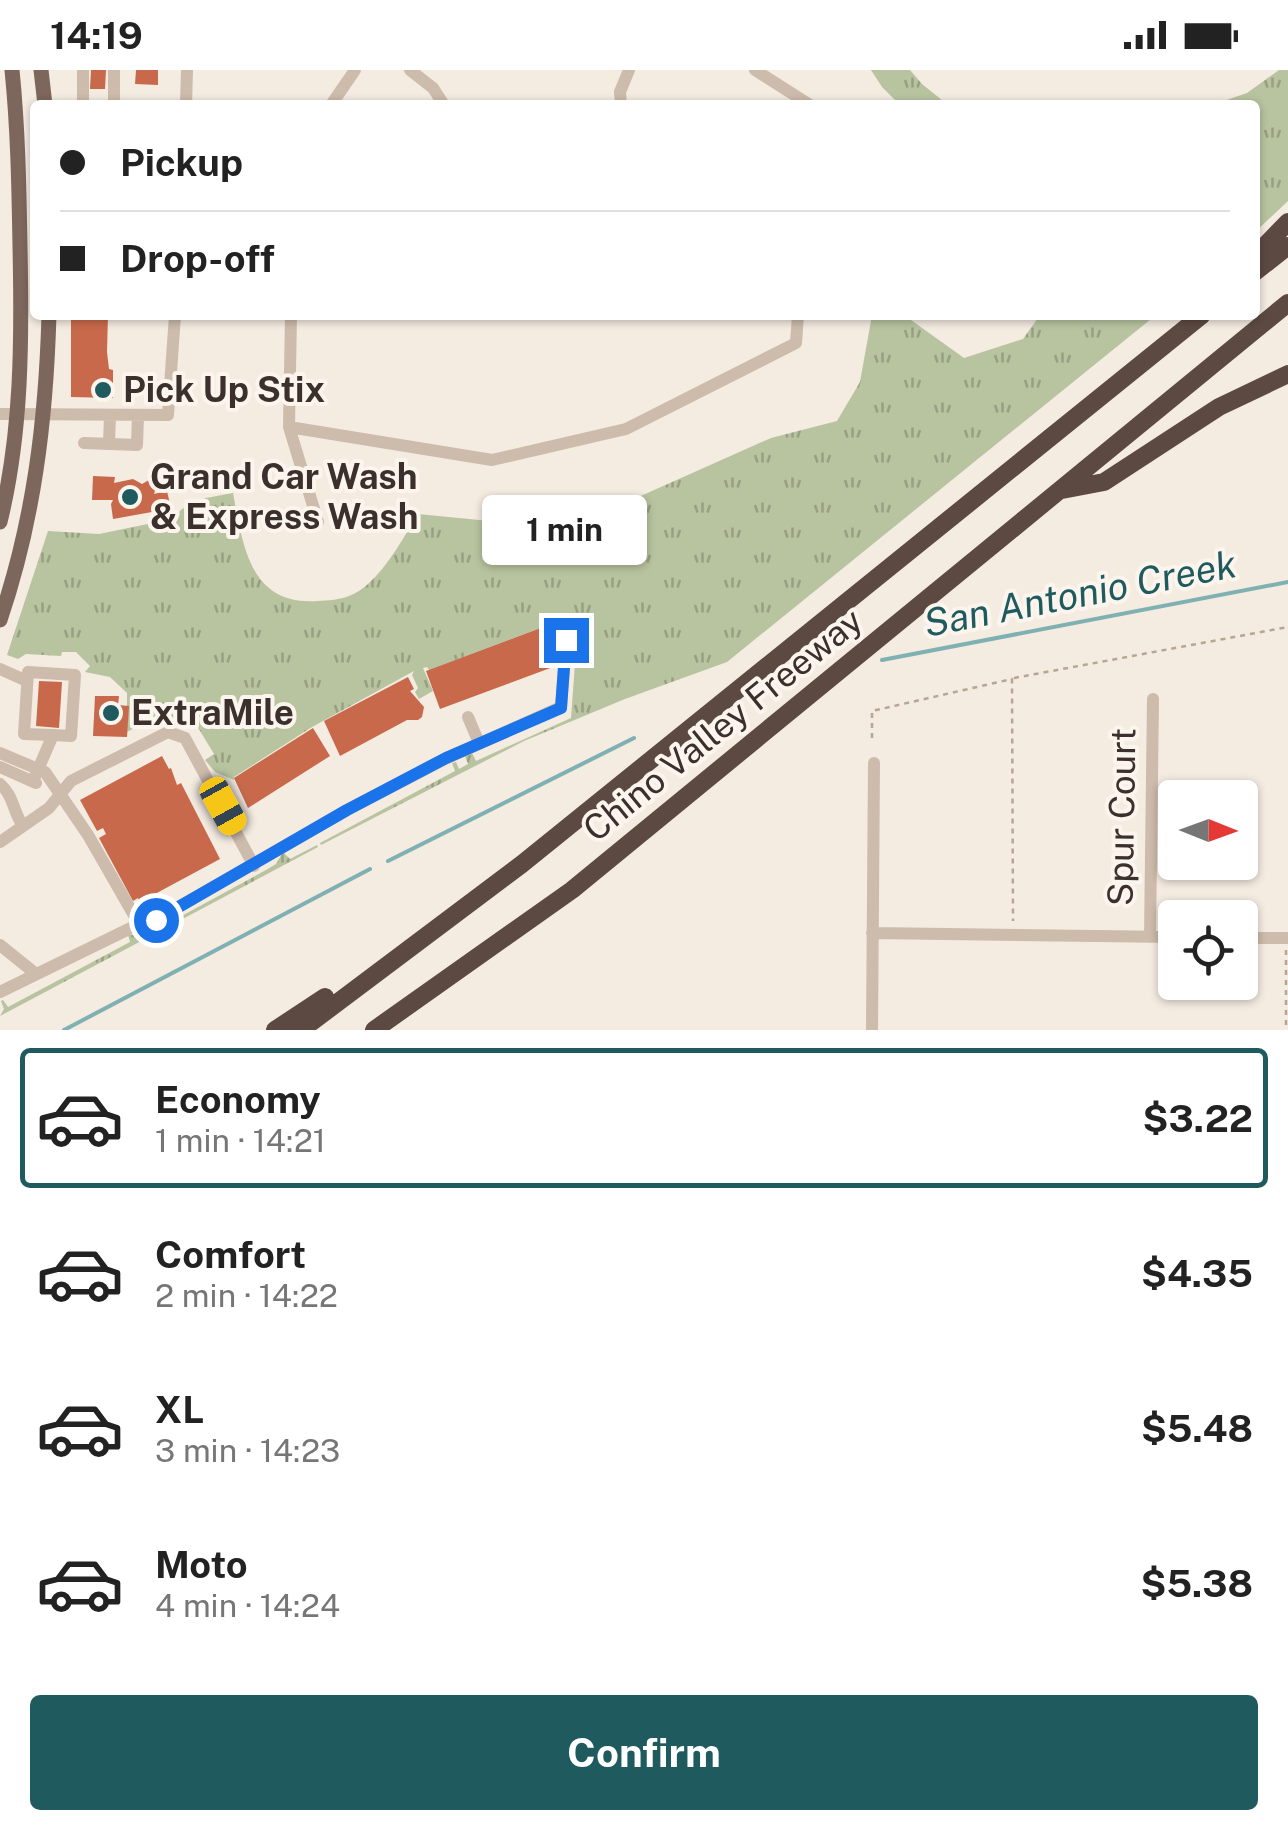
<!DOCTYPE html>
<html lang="en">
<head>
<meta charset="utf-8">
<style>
	body { margin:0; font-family:"Public Sans",sans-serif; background:#f6f6f6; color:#222; height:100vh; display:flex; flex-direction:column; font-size:38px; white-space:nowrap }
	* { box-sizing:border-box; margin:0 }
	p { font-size:32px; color:#767676 }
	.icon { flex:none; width:55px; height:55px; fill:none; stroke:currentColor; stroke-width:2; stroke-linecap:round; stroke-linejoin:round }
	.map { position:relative; height:960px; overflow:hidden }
	.sheet { display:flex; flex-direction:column; background:#fff; flex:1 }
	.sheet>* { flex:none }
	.guide { position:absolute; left:30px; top:30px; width:1230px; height:220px; border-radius:10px; box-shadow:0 2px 8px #0004; display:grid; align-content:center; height:220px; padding:0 30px; background:#fff }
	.needle { width:65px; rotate:91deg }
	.buttons { position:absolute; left:1158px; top:710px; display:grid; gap:20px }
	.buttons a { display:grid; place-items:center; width:100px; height:100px; border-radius:10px; background:#fff; box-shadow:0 2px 8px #0004; font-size:50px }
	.end { position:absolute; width:45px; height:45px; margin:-22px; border:12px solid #1a73e8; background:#fff; box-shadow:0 0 0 5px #fff }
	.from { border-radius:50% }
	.bubble { position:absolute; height:70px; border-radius:10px; background:#fff; box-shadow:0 2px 8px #0004; font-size:32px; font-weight:700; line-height:70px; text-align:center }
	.car { position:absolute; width:30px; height:60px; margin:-30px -15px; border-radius:12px; box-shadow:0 0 8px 2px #0007; background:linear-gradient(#f5c518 24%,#345 0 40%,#f5c518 0 76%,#345 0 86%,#f5c518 0) }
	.guide b { display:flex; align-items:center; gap:35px; height:95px; font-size:38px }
	.guide b+b { border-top:2px solid #e0e0e0 }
	.guide i { width:25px; height:25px; background:#222 }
	ul { padding:18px 0 0; list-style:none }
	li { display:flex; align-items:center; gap:30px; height:140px; margin:0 20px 15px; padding:0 10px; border:5px solid transparent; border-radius:10px }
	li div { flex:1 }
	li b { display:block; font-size:38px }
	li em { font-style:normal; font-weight:700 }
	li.current { border-color:#1f5a5e }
	li>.icon { width:90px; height:90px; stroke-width:1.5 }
	.cta { display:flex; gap:20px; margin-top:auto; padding:20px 30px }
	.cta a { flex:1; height:115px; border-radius:10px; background:#1f5a5e; color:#fff; font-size:40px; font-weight:700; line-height:115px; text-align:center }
	.status { display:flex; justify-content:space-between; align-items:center; height:70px; padding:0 50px; background:#fff; direction:ltr }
	.status svg { height:28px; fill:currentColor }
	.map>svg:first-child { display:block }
</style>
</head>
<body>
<div class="status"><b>14:19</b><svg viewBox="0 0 49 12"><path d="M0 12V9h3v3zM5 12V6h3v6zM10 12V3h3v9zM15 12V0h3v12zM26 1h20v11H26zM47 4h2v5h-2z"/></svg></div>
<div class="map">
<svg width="1288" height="960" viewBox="0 0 1288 960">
	<defs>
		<pattern id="grass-tufts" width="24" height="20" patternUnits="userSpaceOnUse" patternTransform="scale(2.5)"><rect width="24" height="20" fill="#b8c4a0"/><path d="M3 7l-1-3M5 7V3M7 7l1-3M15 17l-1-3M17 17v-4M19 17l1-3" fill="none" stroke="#97a083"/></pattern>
	</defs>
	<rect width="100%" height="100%" fill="#f4ebe1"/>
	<path fill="url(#grass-tufts)" d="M871 0H910L922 14 948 35H900L882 17Z
		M1279 0H1288V131L1255 162V35H1212L1247 23Z
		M872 245H904L964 288 1023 269 1040 245H1156L727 592 625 629 524 671 321 775 320 773 455 701 452 693 456 692 459 699 468 694 465 686 472 683 476 691 571 648 578 553 565 552 563 560 559 553 546 556 429 600 427 597 423 598 433 621 419 629 415 622 418 618 412 605 414 601 312 657 234 707V710L215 702 205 690 214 684 194 651 185 656 172 651 163 654 158 645 127 662V623L110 607 85 602 90 596 76 582H62L61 586 26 584 18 589 7 585 48 461 99 464 172 449 182 439 206 428 233 423C243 475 249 536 318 531 339 530 352 528 368 514 389 495 403 468 418 444L511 453 548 449 634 429 771 368 837 351 860 312Z
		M317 775 318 777 0 946 4 939 1 931 3 930 8 937 130 872 128 864 143 867 266 800 276 794 283 782 290 789Z"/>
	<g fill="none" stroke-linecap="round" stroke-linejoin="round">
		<path stroke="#7fb0b2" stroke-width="4" d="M882 590 1288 512
			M388 791 634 668
			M64 960 370 799"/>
	</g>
	<path fill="#c8694b" d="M91 0H106L105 19H90Z
		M136 0H158V15L135 14Z
		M71 245H108L107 282 109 299 113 300V328L71 327Z
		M93 406 115 407 114 413 133 409 142 414 154 407 158 411 154 424 167 421 170 434 163 436V440L113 449 111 434 113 430H92Z
		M546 556 561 594 440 639 426 601Z
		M408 607 414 619 410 621 424 637 422 647 418 650H407L340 686 324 651Z
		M39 611 62 612 59 658 36 656Z
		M95 626H119L118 635 129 636 127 667 93 666Z
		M313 658 330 686 248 738 234 708Z
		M162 686 169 699 171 698 177 715 181 713 220 789 140 832 138 828 133 831 99 768 106 764 103 758 97 761 80 730Z"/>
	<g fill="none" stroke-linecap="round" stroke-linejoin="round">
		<path stroke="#b9a596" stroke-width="2.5" stroke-dasharray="5 5" stroke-linecap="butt" d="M1014 608 1288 557
			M872 668V641L1012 609 1013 851
			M1286 880V960"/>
		<path stroke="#cdbbac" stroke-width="12" d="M410 0 433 18 444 35
			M755 0 810 35
			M83 35V0
			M114 35V0
			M186 35 187 0
			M331 35 355 0
			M621 35 620 22 629 0
			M291 245 289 357 318 452
			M0 344 168 345 175 245
			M289 357 492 390 626 359 796 273 798 245
			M84 373 137 375 138 345
			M109 374 110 345
			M0 599 27 611
			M468 647 479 673
			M0 683 45 702 88 765 139 854
			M0 697 36 713
			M33 711 53 665 24 664 28 602 75 605 71 666 53 665
			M0 714C14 726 13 742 23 756
			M0 772 49 738 71 711 168 662 185 668 254 796
			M872 863 1175 867
			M1150 867 1153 629
			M1240 868H1288
			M0 875 36 904
			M0 922 139 854 156 850 347 740 445 689 561 637 566 571
			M872 960 874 693"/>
		<path stroke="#7d675c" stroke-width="15" d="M41 0 45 35
			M0 452C22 362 22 269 20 177 19 118 18 59 12 0
			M0 550C34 450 46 350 49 245"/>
		<path stroke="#5c4a42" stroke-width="18" d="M1255 186 1288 152
			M1255 202 1288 176
			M1062 420 1104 412 1219 337 1288 304
			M275 960 325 927
			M301 960 522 794 1202 245
			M374 960 572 820 1288 233"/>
	</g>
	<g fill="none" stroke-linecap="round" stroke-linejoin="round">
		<path stroke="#1a73e8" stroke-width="12" d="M156 850 347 740 446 688 561 638 566 570"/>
	</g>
	<g fill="#1f5a5e" stroke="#fbf5ee" stroke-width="4">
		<circle cx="103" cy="320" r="10"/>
		<circle cx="130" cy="427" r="10"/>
		<circle cx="111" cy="643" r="10"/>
	</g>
	<g text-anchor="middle" stroke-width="8" stroke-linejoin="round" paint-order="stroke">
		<g font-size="35" font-weight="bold" fill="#3b302b" stroke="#fbf5ee" text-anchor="start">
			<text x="123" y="332">Pick Up Stix</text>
			<text x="150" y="419">Grand Car Wash<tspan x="150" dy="40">&amp; Express Wash</tspan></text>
			<text x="131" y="655">ExtraMile</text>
		</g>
		<g font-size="35" fill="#3b302b" stroke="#fbf5ee">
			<text transform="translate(723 655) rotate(-39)" y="12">Chino Valley Freeway</text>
			<text transform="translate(1122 747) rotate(-89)" y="12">Spur Court</text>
		</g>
		<g font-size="38" font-style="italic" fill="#1f5a5e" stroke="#fbf5ee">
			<text transform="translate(1080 524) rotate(-11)" y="13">San Antonio Creek</text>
		</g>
	</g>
</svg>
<div class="buttons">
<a><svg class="needle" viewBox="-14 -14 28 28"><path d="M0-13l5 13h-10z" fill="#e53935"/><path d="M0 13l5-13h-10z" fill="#767676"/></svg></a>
<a><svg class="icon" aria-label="locate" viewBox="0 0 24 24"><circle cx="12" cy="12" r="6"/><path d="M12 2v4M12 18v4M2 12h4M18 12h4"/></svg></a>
</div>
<i class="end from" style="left:156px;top:850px"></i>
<i class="end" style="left:566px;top:570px"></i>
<div class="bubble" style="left:482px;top:425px;width:165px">1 min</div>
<i class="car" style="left:223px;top:736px;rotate:151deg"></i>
<div class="guide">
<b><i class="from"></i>Pickup</b>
<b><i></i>Drop-off</b>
</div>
</div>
<section class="sheet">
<ul>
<li class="current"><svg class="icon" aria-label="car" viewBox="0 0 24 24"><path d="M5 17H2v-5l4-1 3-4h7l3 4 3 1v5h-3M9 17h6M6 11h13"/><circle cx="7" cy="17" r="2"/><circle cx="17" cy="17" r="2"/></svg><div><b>Economy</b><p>1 min · 14:21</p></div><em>$3.22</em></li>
<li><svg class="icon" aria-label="car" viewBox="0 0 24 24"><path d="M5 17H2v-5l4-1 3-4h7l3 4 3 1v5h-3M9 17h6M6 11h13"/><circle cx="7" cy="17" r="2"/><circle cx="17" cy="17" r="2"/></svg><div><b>Comfort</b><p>2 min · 14:22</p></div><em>$4.35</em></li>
<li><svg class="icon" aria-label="car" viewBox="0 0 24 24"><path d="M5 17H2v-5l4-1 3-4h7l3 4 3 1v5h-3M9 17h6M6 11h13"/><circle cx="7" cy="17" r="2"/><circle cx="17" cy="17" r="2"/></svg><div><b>XL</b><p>3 min · 14:23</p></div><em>$5.48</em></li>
<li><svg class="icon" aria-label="car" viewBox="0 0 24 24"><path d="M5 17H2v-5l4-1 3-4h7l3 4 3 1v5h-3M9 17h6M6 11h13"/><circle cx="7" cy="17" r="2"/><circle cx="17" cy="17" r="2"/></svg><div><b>Moto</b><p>4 min · 14:24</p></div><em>$5.38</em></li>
</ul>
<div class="cta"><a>Confirm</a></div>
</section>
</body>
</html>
